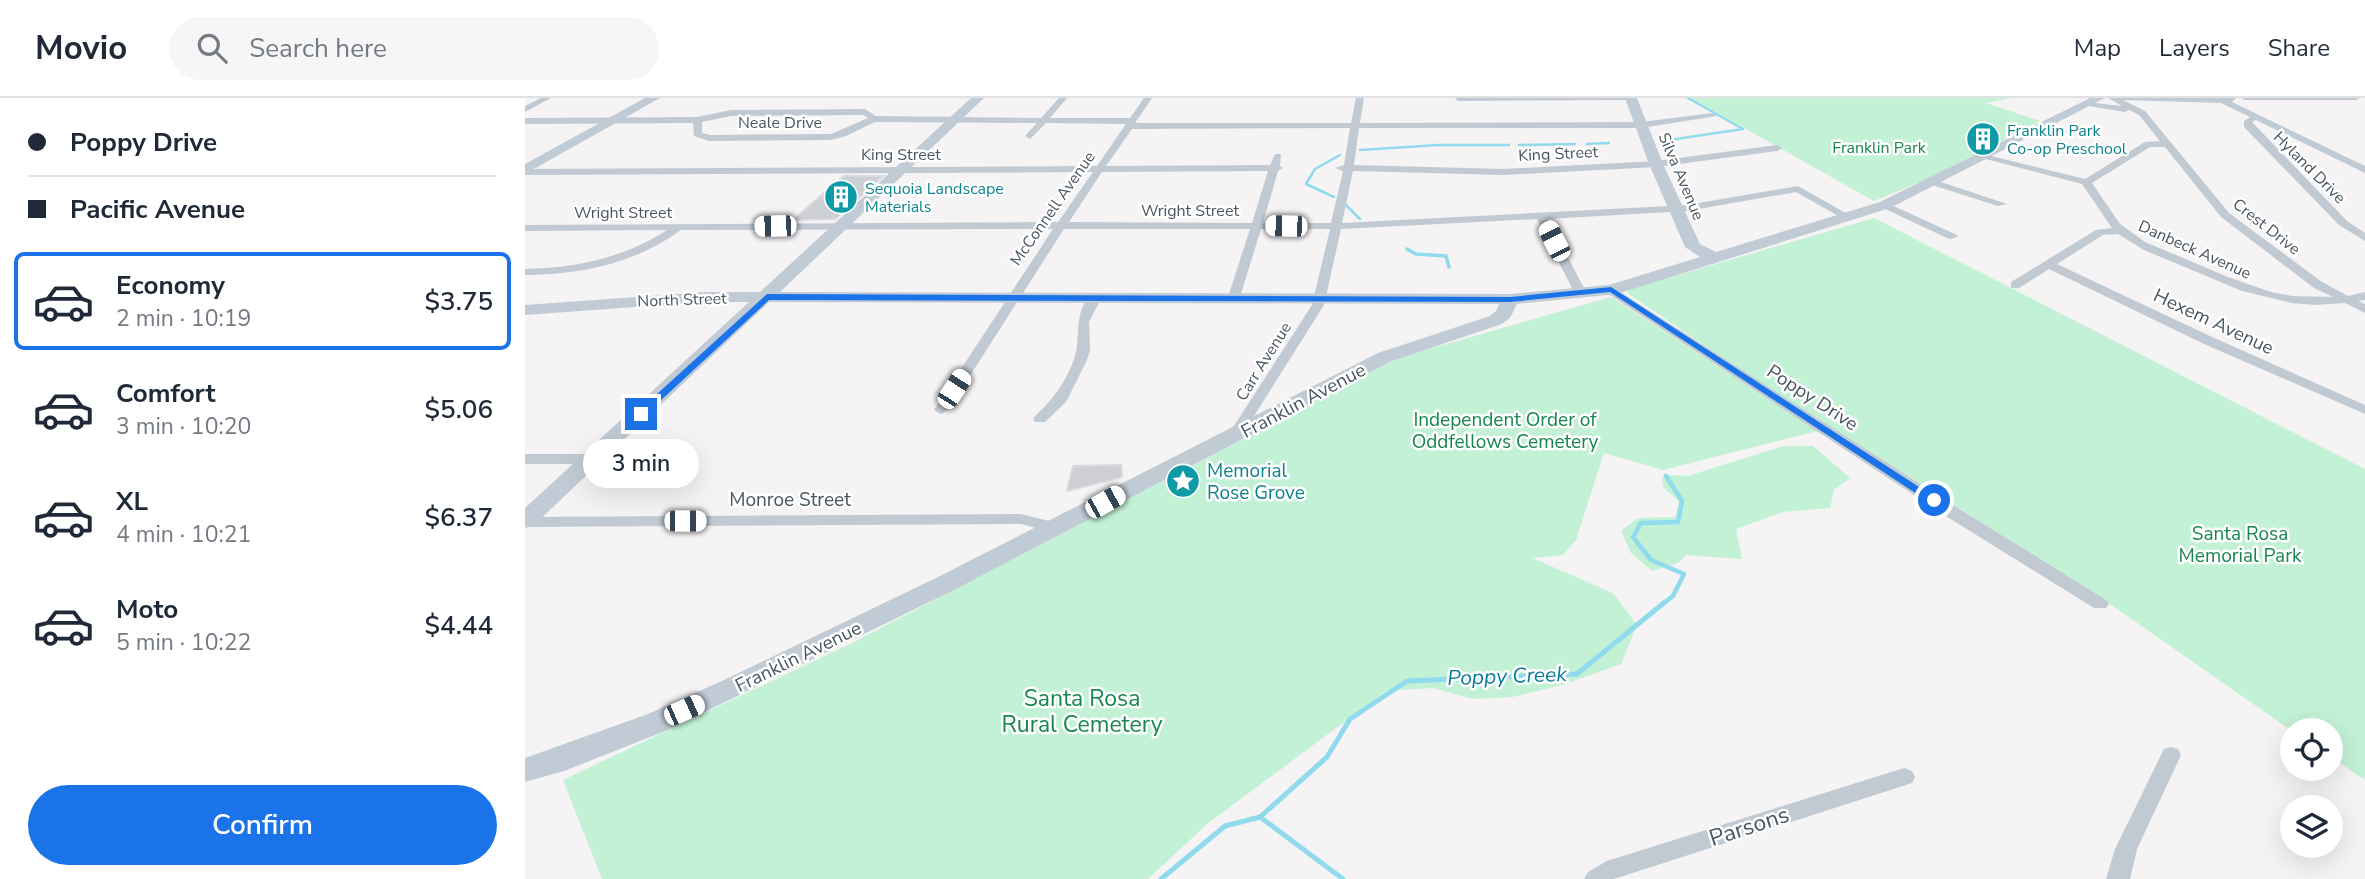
<!DOCTYPE html>
<html lang="en">
<head>
<meta charset="utf-8">
<style>
	body { margin:0; font-family:"Nunito Sans",sans-serif; background:#f6f6f7; color:#1f2937; height:100vh; display:flex; flex-direction:column; font-size:26px; white-space:nowrap }
	* { box-sizing:border-box; margin:0 }
	p { font-size:23px; color:#747a83 }
	.icon { flex:none; width:38px; height:38px; fill:none; stroke:currentColor; stroke-width:2; stroke-linecap:round; stroke-linejoin:round }
	.map { position:relative; flex:1; overflow:hidden }
	.details { display:flex; flex-direction:column; background:#fff; width:525px }
	.details>* { flex:none }
	.hud { display:grid; align-content:center; height:154px; padding:0 28px; background:#fff }
	.controls { position:absolute; left:1755px; top:620px; display:grid; gap:14px }
	.controls a { display:grid; place-items:center; width:63px; height:63px; border-radius:50%; background:#fff; box-shadow:0 7px 28px #0002; font-size:35px }
	.end { position:absolute; width:32px; height:32px; margin:-16px; border:9px solid #1a73e8; background:#fff; box-shadow:0 0 0 4px #fff }
	.from { border-radius:50% }
	.bubble { position:absolute; height:49px; border-radius:24px; background:#fff; box-shadow:0 7px 28px #0002; font-size:23px; font-weight:600; line-height:49px; text-align:center }
	.car { position:absolute; width:21px; height:42px; margin:-21px -10px; border-radius:9px; box-shadow:0 0 5px 2px #0007; background:linear-gradient(#fff 24%,#345 0 40%,#fff 0 76%,#345 0 86%,#fff 0) }
	.hud b { display:flex; align-items:center; gap:24px; height:66px; font-size:26px }
	.hud b+b { border-top:2px solid #e0e1e3 }
	.hud i { width:18px; height:18px; background:#1f2937 }
	ul { padding:0; list-style:none }
	li { display:flex; align-items:center; gap:21px; height:98px; margin:0 14px 10px; padding:0 14px; border:4px solid transparent; border-radius:10px }
	li div { flex:1 }
	li b { display:block; font-size:26px }
	li em { font-style:normal; font-weight:600 }
	li.on { border-color:#1a73e8 }
	li>.icon { width:63px; height:63px; stroke-width:1.5 }
	.cta { display:flex; gap:14px; margin-top:auto; padding:14px 28px }
	.cta a { flex:1; height:80px; border-radius:42px; background:#1a73e8; color:#fff; font-size:28px; font-weight:600; line-height:80px; text-align:center }
	header { display:flex; align-items:center; gap:42px; box-sizing:border-box; height:98px; padding:0 35px; background:#fff; border-bottom:2px solid #e0e1e3 }
	header strong { font-size:33px }
	nav { display:flex; gap:38px; margin-inline-start:auto; font-size:24px }
	.search { width:490px; height:63px; background:#f6f6f7; display:flex; align-items:center; gap:18px; box-sizing:border-box; padding:0 24px; border-radius:38px; color:#747a83; font-size:26px }
	main { display:flex; flex:1; min-height:0 }
	.map>svg:first-child { display:block }
</style>
</head>
<body>
<header>
<strong>Movio</strong>
<div class="search"><svg class="icon" aria-label="search" viewBox="0 0 24 24"><circle cx="10" cy="10" r="6"/><path d="M15 15l6 6"/></svg>Search here</div>
<nav><a>Map</a><a>Layers</a><a>Share</a></nav>
</header>
<main>
<section class="details">
<div class="hud">
<b><i class="from"></i>Poppy Drive</b>
<b><i></i>Pacific Avenue</b>
</div>
<ul>
<li class="on"><svg class="icon" aria-label="car" viewBox="0 0 24 24"><path d="M5 17H2v-5l4-1 3-4h7l3 4 3 1v5h-3M9 17h6M6 11h13"/><circle cx="7" cy="17" r="2"/><circle cx="17" cy="17" r="2"/></svg><div><b>Economy</b><p>2 min · 10:19</p></div><em>$3.75</em></li>
<li><svg class="icon" aria-label="car" viewBox="0 0 24 24"><path d="M5 17H2v-5l4-1 3-4h7l3 4 3 1v5h-3M9 17h6M6 11h13"/><circle cx="7" cy="17" r="2"/><circle cx="17" cy="17" r="2"/></svg><div><b>Comfort</b><p>3 min · 10:20</p></div><em>$5.06</em></li>
<li><svg class="icon" aria-label="car" viewBox="0 0 24 24"><path d="M5 17H2v-5l4-1 3-4h7l3 4 3 1v5h-3M9 17h6M6 11h13"/><circle cx="7" cy="17" r="2"/><circle cx="17" cy="17" r="2"/></svg><div><b>XL</b><p>4 min · 10:21</p></div><em>$6.37</em></li>
<li><svg class="icon" aria-label="car" viewBox="0 0 24 24"><path d="M5 17H2v-5l4-1 3-4h7l3 4 3 1v5h-3M9 17h6M6 11h13"/><circle cx="7" cy="17" r="2"/><circle cx="17" cy="17" r="2"/></svg><div><b>Moto</b><p>5 min · 10:22</p></div><em>$4.44</em></li>
</ul>
<div class="cta"><a>Confirm</a></div>
</section>
<div class="map">
<svg width="1840" height="781" viewBox="0 0 1840 781">
	<rect width="100%" height="100%" fill="#f5f3f3"/>
	<path fill="#c3f1d5" d="M1166 0H1486L1461 5 1515 23 1405 80 1349 103Z
		M1349 120 1840 371V682L1806 659V632L1767 633 1588 508 1219 274 1102 195 1105 191Z
		M1086 199 1293 333 1138 372 1079 355 1051 442 1038 457 1007 460 1088 495 1112 527 1096 566 1037 587 987 599 948 601 908 590 861 593 682 726 623 781H77L38 682 327 545 876 259Z
		M1258 348H1288L1325 380 1309 392 1305 410 1258 414 1211 431 1217 461 1161 457 1153 465 1127 473 1106 455 1096 433 1113 420 1150 419 1154 404 1138 389 1137 379 1146 377 1163 378Z"/>
	<g fill="none" stroke-linecap="round" stroke-linejoin="round">
		<path stroke="#90daee" stroke-width="2.5" d="M1138 43 1218 31 1163 0
			M1062 46 1084 45
			M994 47 1050 46
			M835 52 913 47H984
			M809 99 781 86 790 71 815 57
			M820 106 835 121"/>
		<path stroke="#90daee" stroke-width="3.5" d="M882 151 891 156 921 158 924 169"/>
		<path stroke="#90daee" stroke-width="4.5" d="M1138 506 1148 498 1159 476 1126 462 1108 439 1116 425 1153 424 1157 403 1141 378"/>
		<path stroke="#90daee" stroke-width="5" d="M735 719 818 781
			M636 781 700 728 735 719 802 659 825 621 882 583 1052 576 1140 504"/>
	</g>
	<path fill="#cdcfd5" stroke="#d7d9de" stroke-width="2" d="M319 78H358L310 121 268 122Z
		M596 367 597 379 542 393 548 368Z"/>
	<g fill="none" stroke-linecap="round" stroke-linejoin="round">
		<path fill="#c1cad2" fill-rule="evenodd" d="M16 0H26L0 14V8Z
			M534 0H542L525 20H605L619 0H627L610 25H826L831 0H839L835 25 1116 24 1188 15 1192 18 1116 30H834L829 67 979 71 1131 63 1252 47 1257 50 1252 53 1131 69 979 77 828 73 817 125 1162 107 1273 88 1326 118 1317 120 1271 94 1162 113 1023 121 1062 196 1056 200 1050 196 1012 121 816 131 799 207 717 337 710 341 703 337 787 207 805 131H736L715 199 709 203 703 199 725 131H539L423 312 416 316 409 312 528 131 156 132C111 165 55 177 0 177V171C51 170 99 160 142 132L0 133V127L533 124 568 74 0 77V71L572 68 601 26 521 25 505 41 500 38 512 25 350 24 321 38 306 42 184 43 169 38 168 25 0 26V20L172 19 206 12 340 11 351 18 516 20ZM338 17 343 20 306 36 185 37 177 35V24L206 18ZM825 30 819 67 810 70 818 73 806 125H738L753 73 758 70 755 68 756 56H750L745 67 581 68 607 31ZM743 73 727 125 544 124 577 74Z
			M930 0H1110L1106 2 933 3Z
			M1583 0H1711L1707 4 1840 68V75L1731 22 1727 24 1822 123 1840 135V143L1814 127 1719 29V23L1725 19 1696 5 1598 2 1620 13 1704 115 1797 184 1823 198 1840 194V202L1833 203 1840 206V215L1820 205 1790 207 1767 205 1717 193 1619 152 1593 136 1578 137 1532 166 1687 239 1840 307V316L1677 245 1524 171 1494 190H1486V184L1571 132 1587 130 1557 86 1453 59 1458 56 1560 81 1620 44 1635 43 1614 17 1604 12 1600 14 1557 7 1561 4 1597 8ZM1625 49H1640L1696 119 1789 190 1808 199 1767 198 1746 194 1703 179 1620 144 1595 126 1567 85Z
			M1716 0H1835L1831 2H1720Z
			M1404 82H1410L1482 106 1473 108 1404 86Z
			M1360 104 1432 137 1433 139 1424 141 1356 109 1355 107Z
			M1086 188 1436 412 1581 502 1584 506 1581 510H1569L1424 420 1082 195V189Z
			M571 195 577 199 564 224 565 253 561 264 541 304 520 324H510L508 321 510 318C528 302 545 279 551 254 555 237 549 204 571 195Z
			M0 356H68L76 361 68 366H0Z
			M496 416 536 426 538 430 530 435 496 426 0 429V419Z
			M1646 649 1653 651 1656 657 1612 751 1605 781H1581L1590 751 1639 651Z
			M1379 670 1387 673 1390 679 1387 685 1089 781H1059L1063 774 1082 763Z"/>
		<path fill="#c1cbd6" fill-rule="evenodd" d="M120 0H135L0 76V66Z
			M446 0H459L255 194 985 196 1084 187 1175 159 1160 149 1124 66 1100 0H1112L1138 66 1175 146 1191 154 1355 104 1565 0H1580L1365 110 1092 196 992 206 985 220 977 226 867 263 431 491 143 632 39 673 0 684V660L123 616 199 582 413 479 853 255 965 218 971 213 974 206 244 204 8 428 0 430V410L224 204H180L0 217V207L180 194H235Z"/>
	</g>
	<path fill="#1a73e8" d="M1086 189 1414 402 1404 404 1085 194 985 204 244 202 119 318 110 316 242 196 985 199Z"/>
	<defs>
		<g id="building-disc" transform="scale(1.75)"><circle r="9.5" fill="#0f9aa8" stroke="#fff"/><path d="M-4-6H4V6H1V3H-1V6H-4ZM-2.5-4.3h1.7v1.8h-1.7ZM.8-4.3h1.7v1.8H.8ZM-2.5-1h1.7V.8h-1.7ZM.8-1h1.7V.8H.8Z" fill="#fff"/></g>
		<g id="sight-disc" transform="scale(1.75)"><circle r="9.5" fill="#0f9aa8" stroke="#fff"/><path d="M0-6L1.8-2.2L6-1.7L2.9 1.2L3.7 5.4L0 3.3L-3.7 5.4L-2.9 1.2L-6-1.7L-1.8-2.2Z" fill="#fff"/></g>
	</defs>
	<g fill-rule="evenodd">
		<use href="#building-disc" x="1458" y="41"/>
		<use href="#building-disc" x="316" y="99"/>
		<use href="#sight-disc" x="658" y="383"/>
	</g>
	<g text-anchor="middle" stroke-width="5" stroke-linejoin="round" paint-order="stroke">
		<g font-size="16" fill="#4a5661" stroke="#fff">
			<text x="255" y="30">Neale Drive</text>
			<text transform="translate(1033 55) rotate(-3)" y="6">King Street</text>
			<text x="376" y="62">King Street</text>
			<text transform="translate(1785 69) rotate(45)" y="6">Hyland Drive</text>
			<text transform="translate(1157 78) rotate(67)" y="6">Silva Avenue</text>
			<text transform="translate(527 110) rotate(-55)" y="6">McConnell Avenue</text>
			<text x="665" y="118">Wright Street</text>
			<text x="98" y="120">Wright Street</text>
			<text transform="translate(1742 128) rotate(38)" y="6">Crest Drive</text>
			<text transform="translate(1670 151) rotate(24)" y="6">Danbeck Avenue</text>
			<text transform="translate(157 201) rotate(-2)" y="6">North Street</text>
			<text transform="translate(738 263) rotate(-58)" y="6">Carr Avenue</text>
		</g>
		<g font-size="16" fill="#0d838f" stroke="#fff" text-anchor="start">
			<text x="1482" y="38">Franklin Park<tspan x="1482" dy="18">Co-op Preschool</tspan></text>
			<text x="340" y="96">Sequoia Landscape<tspan x="340" dy="18">Materials</tspan></text>
		</g>
		<g font-size="16" fill="#17864f" stroke="#fff">
			<text x="1354" y="55">Franklin Park</text>
		</g>
		<g font-size="19" fill="#4a5661" stroke="#fff">
			<text transform="translate(1689 223) rotate(25)" y="7">Hexem Avenue</text>
			<text transform="translate(1288 299) rotate(33)" y="7">Poppy Drive</text>
			<text transform="translate(778 302) rotate(-28)" y="7">Franklin Avenue</text>
			<text x="265" y="408">Monroe Street</text>
			<text transform="translate(273 558) rotate(-26)" y="7">Franklin Avenue</text>
		</g>
		<g font-size="19" fill="#17864f" stroke="#fff">
			<text x="980" y="328">Independent Order of<tspan x="980" dy="22">Oddfellows Cemetery</tspan></text>
			<text x="1715" y="442">Santa Rosa<tspan x="1715" dy="22">Memorial Park</tspan></text>
		</g>
		<g font-size="19" fill="#0d838f" stroke="#fff" text-anchor="start">
			<text x="682" y="379">Memorial<tspan x="682" dy="22">Rose Grove</tspan></text>
		</g>
		<g font-size="21" font-style="italic" fill="#0c7c9b" stroke="#fff">
			<text transform="translate(982 578) rotate(-2)" y="7">Poppy Creek</text>
		</g>
		<g font-size="23" fill="#17864f" stroke="#fff">
			<text x="557" y="608">Santa Rosa<tspan x="557" dy="26">Rural Cemetery</tspan></text>
		</g>
		<g font-size="23" fill="#4a5661" stroke="#fff">
			<text transform="translate(1224 728) rotate(-18)" y="8">Parsons</text>
		</g>
	</g>
</svg>
<div class="controls">
<a><svg class="icon" aria-label="locate" viewBox="0 0 24 24"><circle cx="12" cy="12" r="6"/><path d="M12 2v4M12 18v4M2 12h4M18 12h4"/></svg></a>
<a><svg class="icon" aria-label="layers" viewBox="0 0 24 24"><path d="M12 4l9 5-9 5-9-5zM3 14l9 5 9-5"/></svg></a>
</div>
<i class="end from" style="left:1409px;top:402px"></i>
<i class="end" style="left:116px;top:316px"></i>
<div class="bubble" style="left:58px;top:341px;width:116px">3 min</div>
<i class="car" style="left:250px;top:128px;rotate:269deg"></i>
<i class="car" style="left:761px;top:128px;rotate:271deg"></i>
<i class="car" style="left:1029px;top:143px;rotate:333deg"></i>
<i class="car" style="left:429px;top:291px;rotate:33deg"></i>
<i class="car" style="left:580px;top:404px;rotate:61deg"></i>
<i class="car" style="left:160px;top:423px;rotate:90deg"></i>
<i class="car" style="left:159px;top:612px;rotate:66deg"></i>
</div>
</main>
</body>
</html>
